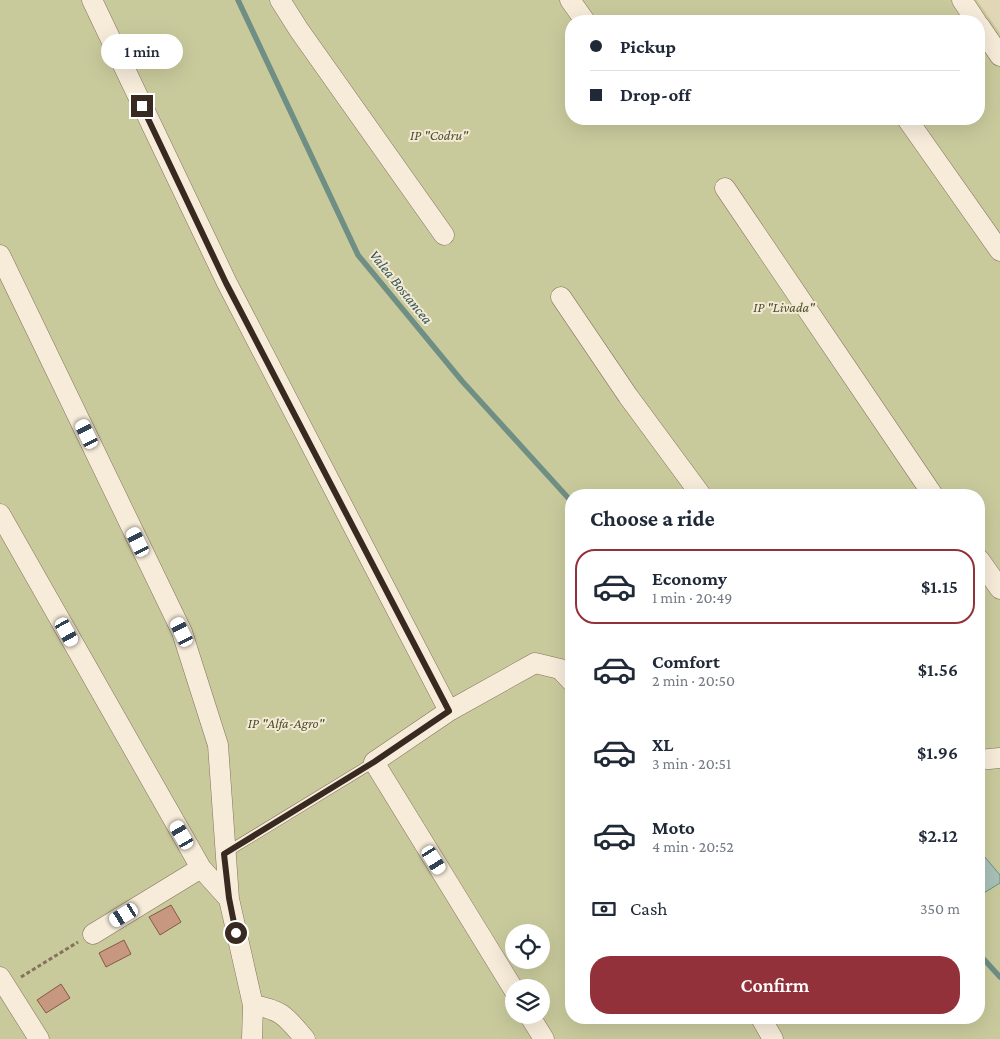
<!DOCTYPE html>
<html lang="en">
<head>
<meta charset="utf-8">
<style>
	body { margin:0; font-family:"Crimson Pro",serif; background:#f2f2f3; color:#1f2937; height:100vh; display:flex; flex-direction:column; font-size:19px; white-space:nowrap }
	* { box-sizing:border-box; margin:0 }
	p { font-size:16px; color:#747a83 }
	.icon { flex:none; width:28px; height:28px; fill:none; stroke:currentColor; stroke-width:2; stroke-linecap:round; stroke-linejoin:round }
	.map { position:relative; flex:1; overflow:hidden }
	.panel { position:absolute; left:565px; top:489px; width:420px; height:535px; display:flex; flex-direction:column; background:#fff; border-radius:20px; box-shadow:0 5px 20px #0002 }
	.panel>* { flex:none }
	.guide { position:absolute; left:565px; top:15px; width:420px; height:110px; border-radius:20px; box-shadow:0 5px 20px #0002; display:grid; align-content:center; height:110px; padding:0 25px; background:#fff }
	.fabs { position:absolute; left:505px; top:924px; display:grid; gap:10px }
	.fabs a { display:grid; place-items:center; width:45px; height:45px; border-radius:50%; background:#fff; box-shadow:0 5px 20px #0002; font-size:25px }
	.end { position:absolute; width:22px; height:22px; margin:-11px; border:6px solid #382a20; background:#fff; box-shadow:0 0 0 2px #fff }
	.from { border-radius:50% }
	.bubble { position:absolute; height:35px; border-radius:18px; background:#fff; box-shadow:0 5px 20px #0002; font-size:16px; font-weight:600; line-height:35px; text-align:center }
	.car { position:absolute; width:15px; height:30px; margin:-15px -8px; border-radius:6px; box-shadow:0 0 4px 1px #0007; background:linear-gradient(#fff 24%,#345 0 40%,#fff 0 76%,#345 0 86%,#fff 0) }
	.guide b { display:flex; align-items:center; gap:18px; height:48px; font-size:19px }
	.guide b+b { border-top:1px solid #e0e1e3 }
	.guide i { width:12px; height:12px; background:#1f2937 }
	ul { padding:0; list-style:none }
	li { display:flex; align-items:center; gap:15px; height:75px; margin:0 10px 8px; padding:0 15px; border:2px solid transparent; border-radius:20px }
	li div { flex:1 }
	li b { display:block; font-size:19px }
	li em { font-style:normal; font-weight:600 }
	li.active { border-color:#93313a }
	li>.icon { width:45px; height:45px; stroke-width:1.5 }
	h2 { padding:0 25px; font-size:22px; line-height:60px }
	.pay { display:flex; align-items:center; gap:12px; height:55px; padding:0 25px; font-size:19px }
	.pay p { margin-inline-start:auto }
	.action { display:flex; gap:10px; margin-top:auto; padding:10px 25px }
	.action a { flex:1; height:58px; border-radius:20px; background:#93313a; color:#fff; font-size:20px; font-weight:600; line-height:58px; text-align:center }
	.map>svg:first-child { display:block }
</style>
</head>
<body>
<div class="map">
<svg width="1000" height="1039" viewBox="0 0 1000 1039">
	<rect width="100%" height="100%" fill="#ecdec7"/>
	<path fill="#e1d6b5" d="M977 0H1000V33Z"/>
	<path fill="#c9ca9c" fill-rule="evenodd" d="M0 0H977L1000 33V1039H0ZM571 21H979V119H571ZM571 495H979V1018H571ZM514 932H541V960H514ZM514 988H541V1015H514Z"/>
	<path fill="#a8c0b7" stroke="#6f8e84" d="M979 850 1000 875V883L979 896Z"/>
	<g fill="none" stroke-linecap="round" stroke-linejoin="round">
		<path stroke="#6f8e84" stroke-width="5.5" d="M238 0 358 255 462 381 571 501
			M979 954 1000 977"/>
	</g>
	<path fill="#c8977f" stroke="#855845" d="M171 905 181 922 160 935 149 917Z
		M124 940 131 954 106 967 99 953Z
		M61 984 70 998 46 1013 37 1000Z"/>
	<g fill="none" stroke-linecap="round" stroke-linejoin="round">
		<g stroke="#87705e" stroke-width="11">
			<path id="service" d="M225 853 374 762"/>
		</g>
		<g stroke="#87705e" stroke-width="21">
			<path id="minor" d="M92 0 227 283 449 711
				M280 0 299 30 444 235
				M570 0 585 21
				M962 0 976 21
				M979 25 1000 56
				M907 119 1000 251
				M725 188 933 495
				M0 255 182 632 218 745 229 899 253 1005 252 1039
				M561 297 628 396 701 495
				M0 514 201 868 229 899
				M979 559 1000 589
				M979 760 1000 758
				M93 934 201 868
				M0 977 39 1039
				M514 990 374 762 449 711 535 663 560 669 571 681
				M253 1005C283 1010 286 1017 305 1039
				M529 1015 544 1039
				M761 1018 773 1039"/>
		</g>
		<path stroke="#87705e" stroke-width="3" stroke-dasharray="4 2.5" stroke-linecap="butt" d="M21 977 78 942"/>
		<use href="#service" stroke="#f7ecda" stroke-width="10"/>
		<use href="#minor" stroke="#f7ecda" stroke-width="20"/>
	</g>
	<g fill="none" stroke-linecap="round" stroke-linejoin="round">
		<path stroke="#382a20" stroke-width="6" d="M142 106 226 283 449 711 374 762 224 854 229 898 236 933"/>
	</g>
	<g text-anchor="middle" stroke-width="4" stroke-linejoin="round" paint-order="stroke">
		<g font-size="14" font-style="italic" fill="#4c5328" stroke="#f4e9d7">
			<text x="439" y="140">IP "Codru"</text>
			<text x="784" y="312">IP "Livada"</text>
			<text x="286" y="728">IP "Alfa-Agro"</text>
		</g>
		<g font-size="15" font-style="italic" fill="#315751" stroke="#f4e9d7">
			<text transform="translate(401 287) rotate(51)" y="5">Valea Bostancea</text>
		</g>
	</g>
</svg>
<div class="fabs">
<a><svg class="icon" aria-label="locate" viewBox="0 0 24 24"><circle cx="12" cy="12" r="6"/><path d="M12 2v4M12 18v4M2 12h4M18 12h4"/></svg></a>
<a><svg class="icon" aria-label="layers" viewBox="0 0 24 24"><path d="M12 4l9 5-9 5-9-5zM3 14l9 5 9-5"/></svg></a>
</div>
<i class="end from" style="left:236px;top:933px"></i>
<i class="end" style="left:142px;top:106px"></i>
<div class="bubble" style="left:101px;top:34px;width:82px">1 min</div>
<i class="car" style="left:87px;top:434px;rotate:334deg"></i>
<i class="car" style="left:138px;top:542px;rotate:334deg"></i>
<i class="car" style="left:67px;top:632px;rotate:151deg"></i>
<i class="car" style="left:182px;top:632px;rotate:334deg"></i>
<i class="car" style="left:182px;top:835px;rotate:330deg"></i>
<i class="car" style="left:434px;top:860px;rotate:148deg"></i>
<i class="car" style="left:124px;top:915px;rotate:239deg"></i>
<div class="guide">
<b><i class="from"></i>Pickup</b>
<b><i></i>Drop-off</b>
</div>
<section class="panel">
<h2>Choose a ride</h2>
<ul>
<li class="active"><svg class="icon" aria-label="car" viewBox="0 0 24 24"><path d="M5 17H2v-5l4-1 3-4h7l3 4 3 1v5h-3M9 17h6M6 11h13"/><circle cx="7" cy="17" r="2"/><circle cx="17" cy="17" r="2"/></svg><div><b>Economy</b><p>1 min · 20:49</p></div><em>$1.15</em></li>
<li><svg class="icon" aria-label="car" viewBox="0 0 24 24"><path d="M5 17H2v-5l4-1 3-4h7l3 4 3 1v5h-3M9 17h6M6 11h13"/><circle cx="7" cy="17" r="2"/><circle cx="17" cy="17" r="2"/></svg><div><b>Comfort</b><p>2 min · 20:50</p></div><em>$1.56</em></li>
<li><svg class="icon" aria-label="car" viewBox="0 0 24 24"><path d="M5 17H2v-5l4-1 3-4h7l3 4 3 1v5h-3M9 17h6M6 11h13"/><circle cx="7" cy="17" r="2"/><circle cx="17" cy="17" r="2"/></svg><div><b>XL</b><p>3 min · 20:51</p></div><em>$1.96</em></li>
<li><svg class="icon" aria-label="car" viewBox="0 0 24 24"><path d="M5 17H2v-5l4-1 3-4h7l3 4 3 1v5h-3M9 17h6M6 11h13"/><circle cx="7" cy="17" r="2"/><circle cx="17" cy="17" r="2"/></svg><div><b>Moto</b><p>4 min · 20:52</p></div><em>$2.12</em></li>
</ul>
<div class="pay"><svg class="icon" aria-label="cash" viewBox="0 0 24 24"><path d="M3 7h18v10H3z"/><circle cx="12" cy="12" r="2"/></svg>Cash<p>350 m</p></div>
<div class="action"><a>Confirm</a></div>
</section>
</div>
</body>
</html>
